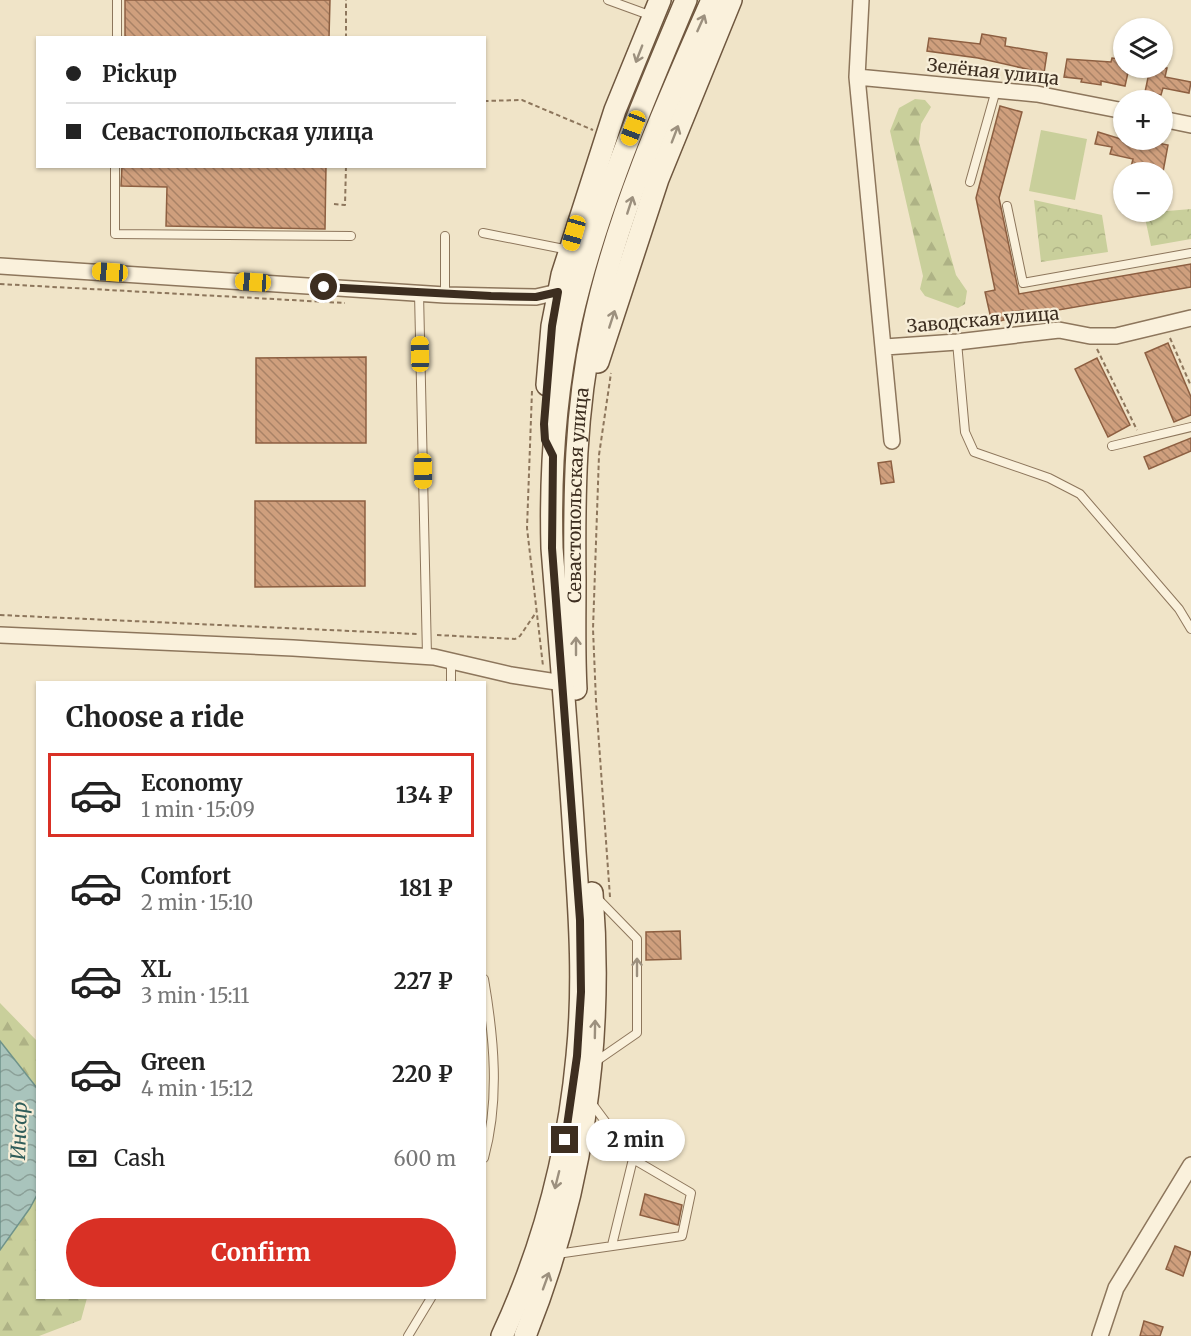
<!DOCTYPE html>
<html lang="en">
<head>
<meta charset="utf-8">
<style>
	body { margin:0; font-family:Merriweather,serif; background:#f6f6f6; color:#222; height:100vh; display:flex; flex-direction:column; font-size:22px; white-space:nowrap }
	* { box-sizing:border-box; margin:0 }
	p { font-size:20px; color:#767676 }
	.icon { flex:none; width:33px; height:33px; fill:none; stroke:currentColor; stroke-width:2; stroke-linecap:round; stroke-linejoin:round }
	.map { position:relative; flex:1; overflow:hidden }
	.drawer { position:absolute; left:36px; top:681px; width:450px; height:618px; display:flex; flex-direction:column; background:#fff; border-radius:0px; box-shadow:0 2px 4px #0004 }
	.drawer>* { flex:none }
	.hud { position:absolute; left:36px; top:36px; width:450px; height:132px; border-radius:0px; box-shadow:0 2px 4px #0004; display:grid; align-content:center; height:132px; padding:0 30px; background:#fff }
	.fabs { position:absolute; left:1113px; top:18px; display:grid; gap:12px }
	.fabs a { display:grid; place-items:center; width:60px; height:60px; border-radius:50%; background:#fff; box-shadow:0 2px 4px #0004; font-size:30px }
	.end { position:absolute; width:27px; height:27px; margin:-14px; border:8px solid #3d2e20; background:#fff; box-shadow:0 0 0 3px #fff }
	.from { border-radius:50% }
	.bubble { position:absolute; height:42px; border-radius:21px; background:#fff; box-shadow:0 2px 4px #0004; font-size:20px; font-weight:700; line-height:42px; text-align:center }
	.car { position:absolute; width:18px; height:36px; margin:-18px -9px; border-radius:8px; box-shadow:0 0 4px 2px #0007; background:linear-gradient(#f5c518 24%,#345 0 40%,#f5c518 0 76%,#345 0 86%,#f5c518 0) }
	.hud b { display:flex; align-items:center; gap:21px; height:57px; font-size:22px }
	.hud b+b { border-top:2px solid #e0e0e0 }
	.hud i { width:15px; height:15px; background:#222 }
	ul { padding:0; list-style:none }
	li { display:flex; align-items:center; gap:18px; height:84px; margin:0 12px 9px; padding:0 18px; border:3px solid transparent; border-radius:0px }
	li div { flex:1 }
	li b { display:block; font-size:22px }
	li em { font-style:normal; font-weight:700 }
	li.on { border-color:#d93025 }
	li>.icon { width:54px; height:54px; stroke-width:1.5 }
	h2 { padding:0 30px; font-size:27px; line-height:72px }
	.pay { display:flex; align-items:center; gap:15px; height:66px; padding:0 30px; font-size:22px }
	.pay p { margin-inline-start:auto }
	.cta { display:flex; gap:12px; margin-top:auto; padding:12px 30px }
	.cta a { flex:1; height:69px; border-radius:36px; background:#d93025; color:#fff; font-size:24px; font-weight:700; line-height:69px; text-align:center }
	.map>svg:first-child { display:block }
</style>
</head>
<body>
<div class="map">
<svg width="1191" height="1336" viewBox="0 0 1191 1336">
	<defs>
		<pattern id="forest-firs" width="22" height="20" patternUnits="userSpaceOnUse" patternTransform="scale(1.5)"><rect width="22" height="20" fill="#c9cf9b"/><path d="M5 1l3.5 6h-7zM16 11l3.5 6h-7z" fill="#aeb285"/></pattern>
		<pattern id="park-crowns" width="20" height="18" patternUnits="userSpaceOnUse" patternTransform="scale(1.5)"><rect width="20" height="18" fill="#c9cf9b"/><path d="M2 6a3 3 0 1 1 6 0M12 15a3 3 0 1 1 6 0" fill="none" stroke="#aeb285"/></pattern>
		<pattern id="water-waves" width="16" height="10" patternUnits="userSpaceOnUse" patternTransform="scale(1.5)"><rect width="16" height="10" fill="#a9c4bc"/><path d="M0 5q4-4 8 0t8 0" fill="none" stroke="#8ba098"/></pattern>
		<pattern id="building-back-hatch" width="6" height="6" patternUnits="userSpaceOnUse" patternTransform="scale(1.5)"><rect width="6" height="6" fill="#cf9f7d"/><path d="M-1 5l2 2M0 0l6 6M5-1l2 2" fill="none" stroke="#a98266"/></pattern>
	</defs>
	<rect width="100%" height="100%" fill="#f0e4c8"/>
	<path fill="#c9cf9b" d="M1041 130 1087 139 1075 200 1029 191Z"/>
	<path fill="url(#forest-firs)" d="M915 99 925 100 931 107 921 124 919 142 956 275 967 291 965 304 958 308 925 296 920 289 923 276 890 131 899 108Z
		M0 1003 37 1041V1088L0 1041Z
		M37 1193 38 1298H87L81 1320 39 1336H0V1250L30 1208Z"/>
	<path fill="url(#park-crowns)" d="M1034 200 1102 215 1108 252 1041 262Z
		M1191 209V239L1151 246 1144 213Z"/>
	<path fill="url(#water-waves)" stroke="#6f938a" stroke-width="1.5" d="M0 1041 37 1088 38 1193 30 1208 0 1250Z"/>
	<path fill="url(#building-back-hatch)" stroke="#8d5f41" stroke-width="1.5" d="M125 0H330L329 38H125Z
		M982 34 1006 38 1005 46 1047 53 1044 73 978 58 927 51 929 38 980 44Z
		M1112 58 1124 60V68H1129L1125 86 1101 81V85L1081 82 1082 79 1064 77 1067 59 1111 62Z
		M1154 68H1167L1165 77 1191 82 1189 93 1163 88 1161 95 1145 92 1149 73 1153 74Z
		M1000 106 1022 112 999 198 1019 294 1191 264V287L1024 316 1023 310 1003 314 1004 320 992 323 985 292 995 290 976 198Z
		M1098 132 1124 140 1142 142 1143 140 1168 145 1163 172 1130 171 1133 159 1110 154 1112 147 1095 144Z
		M122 166H326L325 229 166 226 167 187 121 186Z
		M1168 343 1191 397V415L1174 422 1145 353Z
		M366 357V443H256V358Z
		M1097 358 1130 425 1108 437 1075 369Z
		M1191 438V451L1149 469 1144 457Z
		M891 461 894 482 881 484 878 463Z
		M255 501H365V586L255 587Z
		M680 931 681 959 646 960V932Z
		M645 1194 682 1205 678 1225 640 1215Z
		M1175 1246 1191 1252 1183 1276 1166 1269Z
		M1144 1321 1163 1327 1160 1336H1140Z"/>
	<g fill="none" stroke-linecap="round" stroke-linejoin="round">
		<g stroke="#8d765c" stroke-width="10">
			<path id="lane" d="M608 0 652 16
				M117 38V0
				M115 166V234L351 236
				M970 182 996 90
				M1007 206 1023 283 1191 253
				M483 233 569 250
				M419 293 427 656
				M445 295V236
				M957 342 965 432 974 452 1049 478 1080 494 1179 609 1191 629
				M1112 446 1191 427
				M451 661V682
				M484 979C494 1038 500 1099 484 1158
				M595 1062 637 1033V939L598 899
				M612 1245 633 1159
				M557 1254 682 1236 691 1193 633 1159 590 1101
				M408 1336 431 1298"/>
		</g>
		<g stroke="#8d765c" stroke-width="18">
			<path id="street" d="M861 0 857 77 892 441
				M857 77 1037 94 1124 111
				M1162 119 1191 125
				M0 266 445 295 536 297 558 292
				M885 347 957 342 1059 330 1090 336H1116L1191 318
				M0 635 293 648 434 657 511 675 563 683
				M1100 1336 1116 1288 1191 1165"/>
		</g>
		<g stroke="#6f573f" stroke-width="24">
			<g id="secondary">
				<path d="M598 362 658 179 731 0"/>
				<path d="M547 385 552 326 562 275 615 110 660 0"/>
				<path id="s1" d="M576 689C574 653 575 616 575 580 574 494 575 412 593 327 616 216 666 104 712 0"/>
				<path d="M502 1336C543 1248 568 1153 577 1056 584 988 580 920 575 852 569 751 560 649 552 548 550 472 555 396 571 321 596 210 642 105 686 0"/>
				<path d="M525 1336C582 1195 604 1044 592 893"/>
			</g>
		</g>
		<path stroke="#8d765c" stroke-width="2" stroke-dasharray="4.5 3" stroke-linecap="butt" d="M346 38V0
			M484 101 522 100 593 130
			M334 204 345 205 346 166
			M0 284 345 303
			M1170 338 1191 386
			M1097 349 1137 430
			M532 391 527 528 543 666
			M0 615 417 634
			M437 635 515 639 520 636 537 611
			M610 897 596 701 593 629 599 455 611 373"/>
		<use href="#lane" stroke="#faf1dc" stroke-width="8"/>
		<use href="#street" stroke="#faf1dc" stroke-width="15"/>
		<use href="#secondary" stroke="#faf1dc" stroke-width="21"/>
	</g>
	<defs><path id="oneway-shaft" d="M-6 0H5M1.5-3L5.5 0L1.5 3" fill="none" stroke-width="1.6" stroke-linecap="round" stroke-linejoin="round" transform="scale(1.5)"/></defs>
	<g stroke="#9c907e">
		<use href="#oneway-shaft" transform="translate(701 23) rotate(-66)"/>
		<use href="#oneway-shaft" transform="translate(639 54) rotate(111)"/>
		<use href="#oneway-shaft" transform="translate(675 134) rotate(-69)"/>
		<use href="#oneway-shaft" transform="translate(630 205) rotate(-72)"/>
		<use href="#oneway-shaft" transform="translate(612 319) rotate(-72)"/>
		<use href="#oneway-shaft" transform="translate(576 646) rotate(-90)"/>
		<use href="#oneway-shaft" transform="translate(637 967) rotate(-90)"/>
		<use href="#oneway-shaft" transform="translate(595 1029) rotate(-89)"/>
		<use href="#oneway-shaft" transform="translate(557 1180) rotate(104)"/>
		<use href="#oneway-shaft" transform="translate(546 1281) rotate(-70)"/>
	</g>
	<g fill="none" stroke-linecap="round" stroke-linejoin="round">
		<path stroke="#3d2e20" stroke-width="8" d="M324 287 491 296 536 297 558 292 552 326 544 424 545 440 553 456 552 548 580 920 581 992 577 1056 565 1140"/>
	</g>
	<g text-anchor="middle" stroke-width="4.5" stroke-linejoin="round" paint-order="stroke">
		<g font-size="18" fill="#3d2e20" stroke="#f7eed8">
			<text transform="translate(993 72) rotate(6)" y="6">Зелёная улица</text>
			<text transform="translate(983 320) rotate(-5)" y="6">Заводская улица</text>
			<text dy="6" stroke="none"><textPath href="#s1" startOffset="194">Севастопольская улица</textPath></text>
		</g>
		<g font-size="20" font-style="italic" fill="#2f5d5a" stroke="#f7eed8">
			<text transform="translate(19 1131) rotate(-88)" y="7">Инсар</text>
		</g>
	</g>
</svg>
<div class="fabs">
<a><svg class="icon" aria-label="layers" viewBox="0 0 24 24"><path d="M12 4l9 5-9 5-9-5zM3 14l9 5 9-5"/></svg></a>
<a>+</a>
<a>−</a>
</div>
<i class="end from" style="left:324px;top:287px"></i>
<i class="end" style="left:565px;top:1140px"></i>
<div class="bubble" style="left:586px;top:1119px;width:99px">2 min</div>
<i class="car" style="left:633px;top:128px;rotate:201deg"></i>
<i class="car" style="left:574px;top:233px;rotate:196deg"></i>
<i class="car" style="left:110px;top:272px;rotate:274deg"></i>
<i class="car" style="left:253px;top:282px;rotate:274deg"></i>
<i class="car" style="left:420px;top:354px;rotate:359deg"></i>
<i class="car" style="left:423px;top:471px;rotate:179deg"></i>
<div class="hud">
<b><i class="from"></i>Pickup</b>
<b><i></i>Севастопольская улица</b>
</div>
<section class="drawer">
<h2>Choose a ride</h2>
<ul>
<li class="on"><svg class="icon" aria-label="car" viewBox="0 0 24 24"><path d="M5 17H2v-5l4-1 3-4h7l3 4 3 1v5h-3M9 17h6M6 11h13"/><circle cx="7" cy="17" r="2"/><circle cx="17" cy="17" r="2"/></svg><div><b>Economy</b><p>1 min · 15:09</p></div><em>134 ₽</em></li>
<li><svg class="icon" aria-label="car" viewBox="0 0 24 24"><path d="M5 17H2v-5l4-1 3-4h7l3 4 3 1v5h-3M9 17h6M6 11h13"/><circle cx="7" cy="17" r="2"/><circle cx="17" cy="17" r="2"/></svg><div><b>Comfort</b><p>2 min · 15:10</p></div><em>181 ₽</em></li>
<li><svg class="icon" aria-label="car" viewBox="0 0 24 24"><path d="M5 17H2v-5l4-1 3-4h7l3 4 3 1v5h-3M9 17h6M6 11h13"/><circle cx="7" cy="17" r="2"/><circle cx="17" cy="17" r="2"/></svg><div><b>XL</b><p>3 min · 15:11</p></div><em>227 ₽</em></li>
<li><svg class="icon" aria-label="car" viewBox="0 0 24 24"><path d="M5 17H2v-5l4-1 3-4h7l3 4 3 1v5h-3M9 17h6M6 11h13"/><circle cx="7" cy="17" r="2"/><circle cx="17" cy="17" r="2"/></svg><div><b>Green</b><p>4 min · 15:12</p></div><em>220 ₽</em></li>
</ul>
<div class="pay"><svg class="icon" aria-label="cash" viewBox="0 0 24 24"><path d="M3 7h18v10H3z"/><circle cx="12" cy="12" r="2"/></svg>Cash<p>600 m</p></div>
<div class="cta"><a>Confirm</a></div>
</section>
</div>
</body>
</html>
